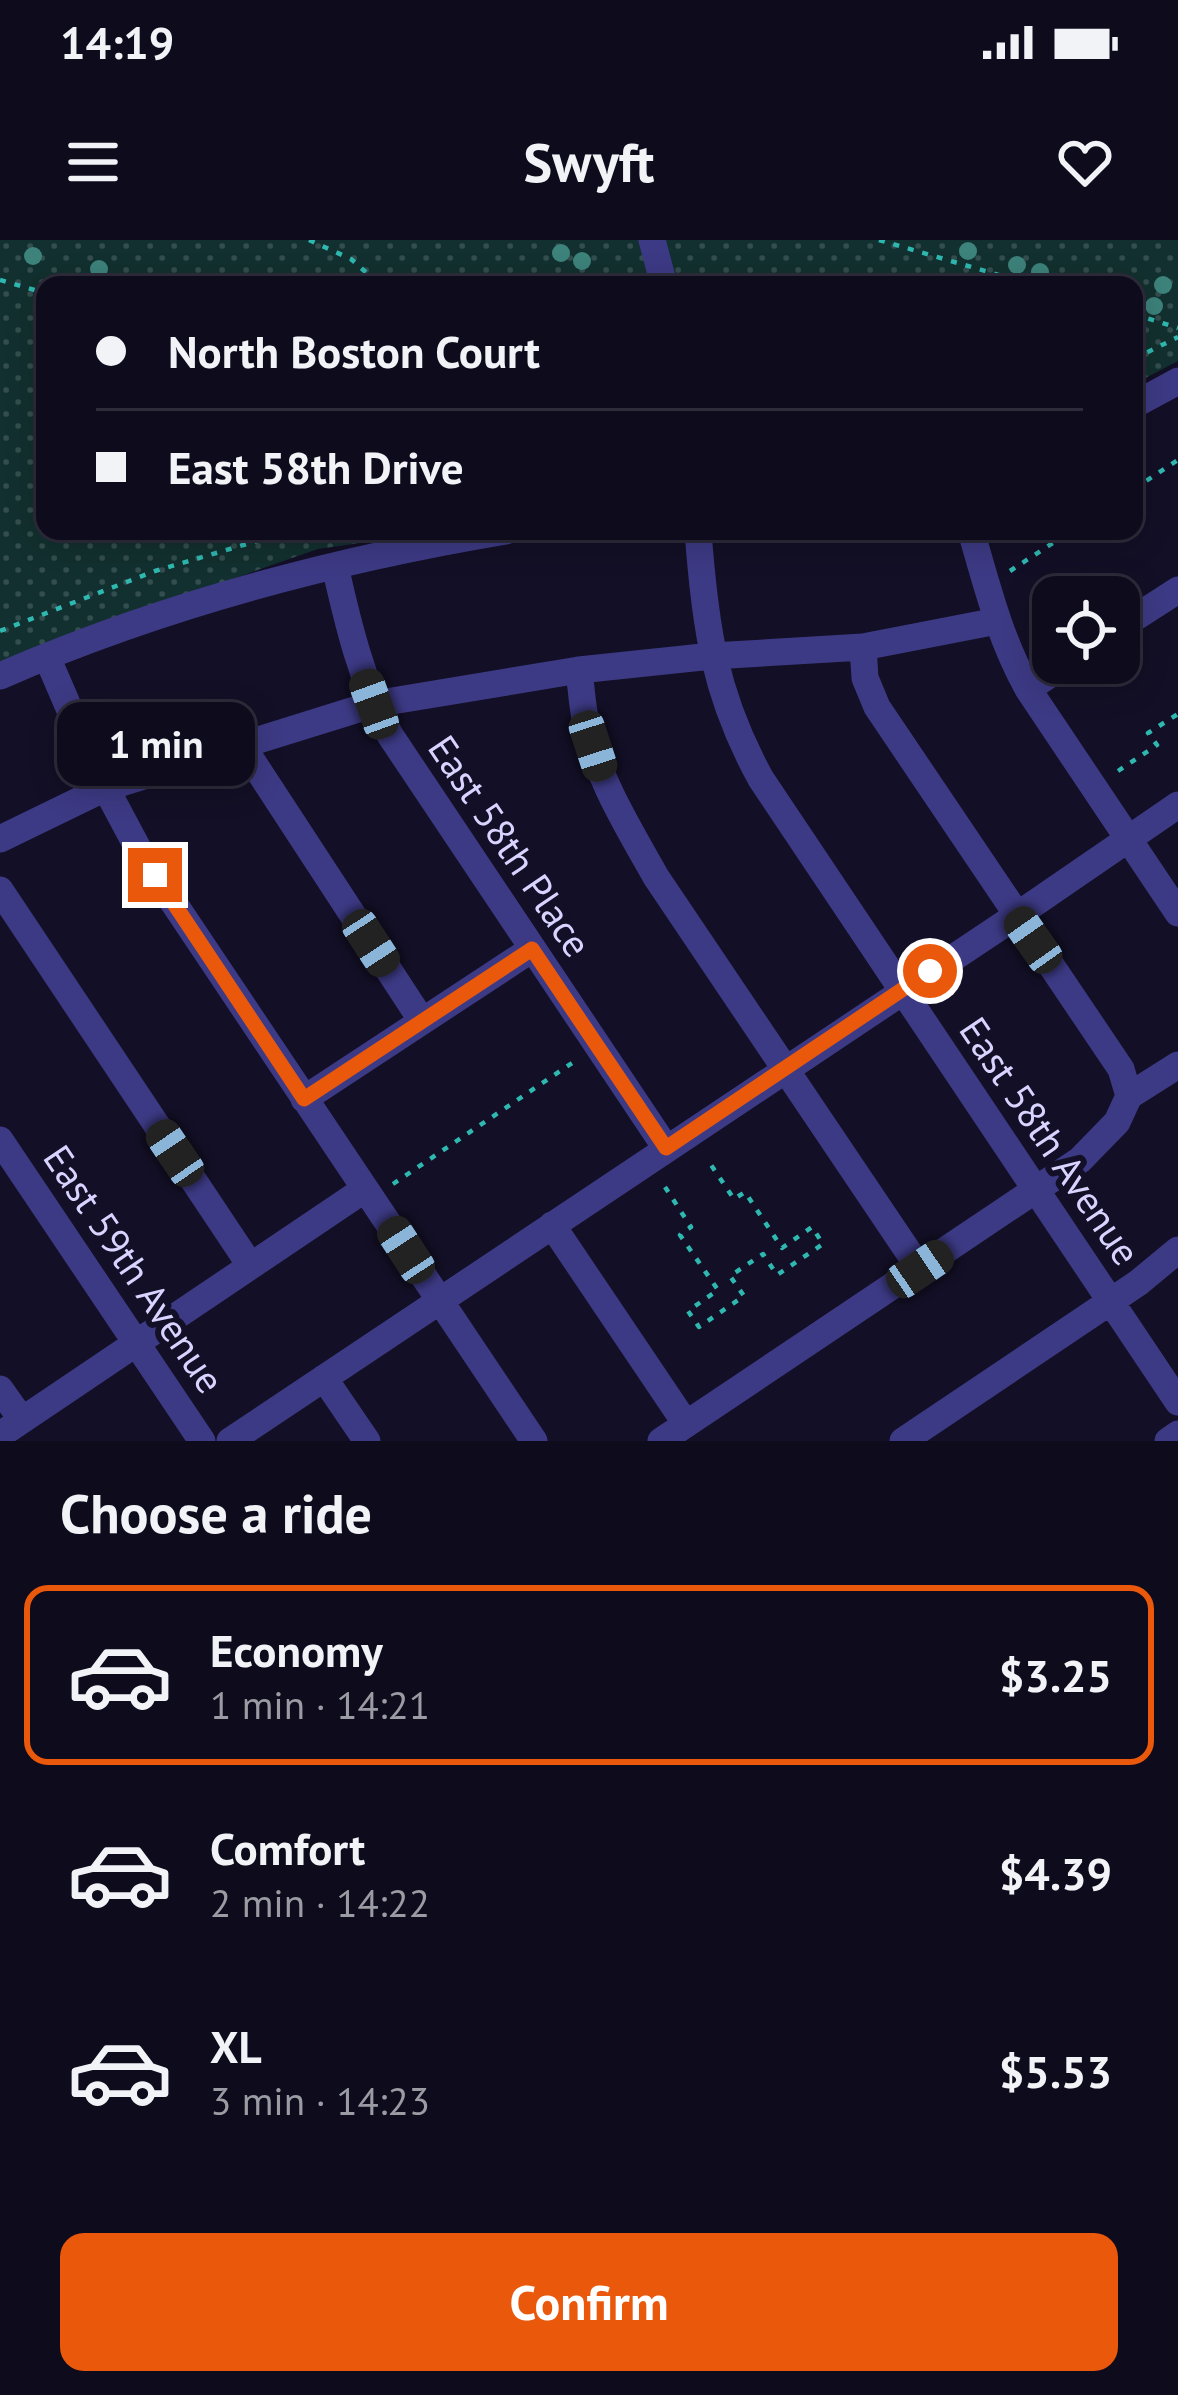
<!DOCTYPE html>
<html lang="en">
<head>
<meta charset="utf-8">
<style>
	body { margin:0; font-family:"PT Sans",sans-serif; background:#171425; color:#f1f3f6; height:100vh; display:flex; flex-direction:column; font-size:45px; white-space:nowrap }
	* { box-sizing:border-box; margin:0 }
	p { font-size:39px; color:#9b9ba3 }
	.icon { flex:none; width:66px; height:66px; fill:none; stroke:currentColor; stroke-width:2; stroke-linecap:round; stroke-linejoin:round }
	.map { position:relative; height:1201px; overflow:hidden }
	.details { display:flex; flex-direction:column; background:#0e0b1c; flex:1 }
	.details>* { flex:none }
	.guide { position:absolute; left:36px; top:36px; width:1107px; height:264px; border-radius:24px; box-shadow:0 6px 30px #0003,0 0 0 3px #2e2b3b; display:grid; align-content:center; height:264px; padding:0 60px; background:#0e0b1c }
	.buttons { position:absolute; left:1032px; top:336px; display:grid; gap:24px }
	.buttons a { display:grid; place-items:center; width:108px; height:108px; border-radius:24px; background:#0e0b1c; box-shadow:0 6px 30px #0003,0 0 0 3px #2e2b3b; font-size:60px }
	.end { position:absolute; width:54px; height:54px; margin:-27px; border:15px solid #ea580c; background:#fff; box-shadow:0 0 0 6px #fff }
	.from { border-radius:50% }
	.bubble { position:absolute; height:84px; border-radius:24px; background:#0e0b1c; box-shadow:0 6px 30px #0003,0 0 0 3px #2e2b3b; font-size:39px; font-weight:700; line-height:84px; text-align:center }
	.car { position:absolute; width:36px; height:72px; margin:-36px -18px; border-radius:15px; box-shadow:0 0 9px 3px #0007; background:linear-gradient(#222 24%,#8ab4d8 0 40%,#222 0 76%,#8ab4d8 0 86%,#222 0) }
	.guide b { display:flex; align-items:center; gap:42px; height:114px; font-size:45px }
	.guide b+b { border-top:3px solid #2e2b3b }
	.guide i { width:30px; height:30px; background:#f1f3f6 }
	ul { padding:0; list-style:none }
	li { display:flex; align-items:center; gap:36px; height:180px; margin:0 24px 18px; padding:0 36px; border:6px solid transparent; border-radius:24px }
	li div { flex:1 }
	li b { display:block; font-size:45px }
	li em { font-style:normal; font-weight:700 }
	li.on { border-color:#ea580c }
	li>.icon { width:108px; height:108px; stroke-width:1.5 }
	h2 { padding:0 60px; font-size:54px; line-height:144px }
	.primary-button { display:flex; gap:24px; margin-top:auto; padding:24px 60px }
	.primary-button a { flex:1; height:138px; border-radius:24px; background:#ea580c; color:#fff; font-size:48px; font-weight:700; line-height:138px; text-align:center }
	.status { display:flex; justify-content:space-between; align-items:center; height:84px; padding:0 60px; background:#0e0b1c; direction:ltr }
	.status svg { height:33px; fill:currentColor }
	header { display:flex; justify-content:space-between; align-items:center; height:156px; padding:0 60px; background:#0e0b1c; font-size:54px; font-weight:700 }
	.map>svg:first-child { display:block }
</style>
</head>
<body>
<div class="status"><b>14:19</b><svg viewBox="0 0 49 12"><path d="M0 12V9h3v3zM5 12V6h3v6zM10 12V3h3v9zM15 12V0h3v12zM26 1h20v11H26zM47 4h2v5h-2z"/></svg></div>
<header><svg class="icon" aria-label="menu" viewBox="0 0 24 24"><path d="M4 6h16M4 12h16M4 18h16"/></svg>Swyft<svg class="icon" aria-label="heart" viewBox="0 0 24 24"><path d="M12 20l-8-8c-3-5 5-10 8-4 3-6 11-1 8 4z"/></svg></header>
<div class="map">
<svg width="1178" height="1201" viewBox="0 0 1178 1201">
	<defs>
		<pattern id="grass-dots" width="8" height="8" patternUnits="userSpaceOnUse" patternTransform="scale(3)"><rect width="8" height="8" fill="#12302f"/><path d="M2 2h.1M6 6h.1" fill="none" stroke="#344d4e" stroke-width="1.8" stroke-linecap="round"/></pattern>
	</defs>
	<rect width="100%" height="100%" fill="#130f26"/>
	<path fill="url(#grass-dots)" d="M0 0H1178V121L1134 144V45H45V291H444L318 309 40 406 0 425Z"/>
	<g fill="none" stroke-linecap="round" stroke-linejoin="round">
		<path stroke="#2fb8b0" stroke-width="4.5" stroke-dasharray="6 9" stroke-linecap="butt" d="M309 0 351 19 380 45
			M879 0 1033 45
			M0 40 45 53
			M592 45 631 36
			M1134 74 1178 88
			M1134 119 1178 97
			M1134 249 1178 220
			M1010 331 1071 291
			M0 391 155 331 291 291
			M1118 531 1157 505 1148 493 1178 474
			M393 944 572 823
			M665 947 691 987 680 995 718 1050 688 1071 699 1087 744 1056 730 1036 763 1014 777 1035 823 1004 812 987 782 1008 745 952 734 959 707 919"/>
		<path stroke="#3d3a85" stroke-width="27" d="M652 0 664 45
			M1134 165 1178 141
			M698 291C705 386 714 454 761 539L1178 1162
			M971 291C987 346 1000 399 1028 449L1178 673
			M335 326C348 384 362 442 390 495L666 908
			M1119 388 1178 350
			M863 407 865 438 877 467 1121 829 1129 856
			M47 417 94 526 141 614 534 1201
			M579 430C581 446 582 463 585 478 595 535 628 587 656 637L920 1029
			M0 436C161 366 333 320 506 291
			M1028 449 1067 423
			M243 507 422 781
			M0 599 105 548 374 464 579 430 712 416 863 407 997 381
			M0 650 250 1025
			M304 859 532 709
			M0 900 202 1201
			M552 985 686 1184
			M324 1138 367 1201
			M0 1149 22 1180
			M0 1195 365 949
			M230 1201 1016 676 1178 565
			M661 1201 1080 920 1117 882 1129 856 1178 825
			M903 1201 1138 1043 1178 1010
			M1168 1201 1178 1194"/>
	</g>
	<g fill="#3d827b">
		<circle cx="968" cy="11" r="9"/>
		<circle cx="561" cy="13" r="9"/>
		<circle cx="33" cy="16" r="9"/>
		<circle cx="582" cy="21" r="9"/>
		<circle cx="1017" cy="25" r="9"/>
		<circle cx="99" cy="29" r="9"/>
		<circle cx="1040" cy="32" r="9"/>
		<circle cx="1163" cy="45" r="9"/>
		<circle cx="1154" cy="66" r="9"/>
	</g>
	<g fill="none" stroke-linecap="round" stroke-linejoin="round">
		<path stroke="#ea580c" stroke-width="15" d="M155 635 304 859 532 709 666 908 930 731"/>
	</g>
	<g text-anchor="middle" stroke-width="12" stroke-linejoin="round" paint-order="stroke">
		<g font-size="39" fill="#d9d4ff" stroke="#130f26">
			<text transform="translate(510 606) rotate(56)" y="14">East 58th Place</text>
			<text transform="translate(1050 901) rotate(56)" y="14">East 58th Avenue</text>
			<text transform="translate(134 1029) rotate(56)" y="14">East 59th Avenue</text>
		</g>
	</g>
</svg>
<div class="buttons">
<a><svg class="icon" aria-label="locate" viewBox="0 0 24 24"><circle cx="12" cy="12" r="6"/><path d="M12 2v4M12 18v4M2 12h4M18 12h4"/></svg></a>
</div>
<i class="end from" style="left:930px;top:731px"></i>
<i class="end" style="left:155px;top:635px"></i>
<div class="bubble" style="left:57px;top:462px;width:198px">1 min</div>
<i class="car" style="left:374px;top:464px;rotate:340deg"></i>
<i class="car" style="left:593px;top:506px;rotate:162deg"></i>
<i class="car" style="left:1033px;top:700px;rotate:325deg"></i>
<i class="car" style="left:371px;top:703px;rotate:147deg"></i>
<i class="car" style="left:175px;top:913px;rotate:326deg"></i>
<i class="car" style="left:406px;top:1010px;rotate:327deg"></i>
<i class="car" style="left:920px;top:1029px;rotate:56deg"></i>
<div class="guide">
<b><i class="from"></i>North Boston Court</b>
<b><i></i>East 58th Drive</b>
</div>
</div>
<section class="details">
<h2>Choose a ride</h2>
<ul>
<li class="on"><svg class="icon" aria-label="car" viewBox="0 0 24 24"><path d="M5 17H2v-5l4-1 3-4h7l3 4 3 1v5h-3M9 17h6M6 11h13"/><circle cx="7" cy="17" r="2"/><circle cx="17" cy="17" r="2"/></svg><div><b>Economy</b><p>1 min · 14:21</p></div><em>$3.25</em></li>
<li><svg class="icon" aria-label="car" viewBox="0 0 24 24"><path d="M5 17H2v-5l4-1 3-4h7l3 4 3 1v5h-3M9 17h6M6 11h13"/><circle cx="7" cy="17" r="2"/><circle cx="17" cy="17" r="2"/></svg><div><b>Comfort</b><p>2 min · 14:22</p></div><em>$4.39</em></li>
<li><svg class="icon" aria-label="car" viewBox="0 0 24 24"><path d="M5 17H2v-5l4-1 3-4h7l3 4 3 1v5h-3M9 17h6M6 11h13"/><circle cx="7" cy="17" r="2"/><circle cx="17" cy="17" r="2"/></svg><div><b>XL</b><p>3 min · 14:23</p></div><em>$5.53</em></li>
</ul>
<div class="primary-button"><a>Confirm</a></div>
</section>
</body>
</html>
